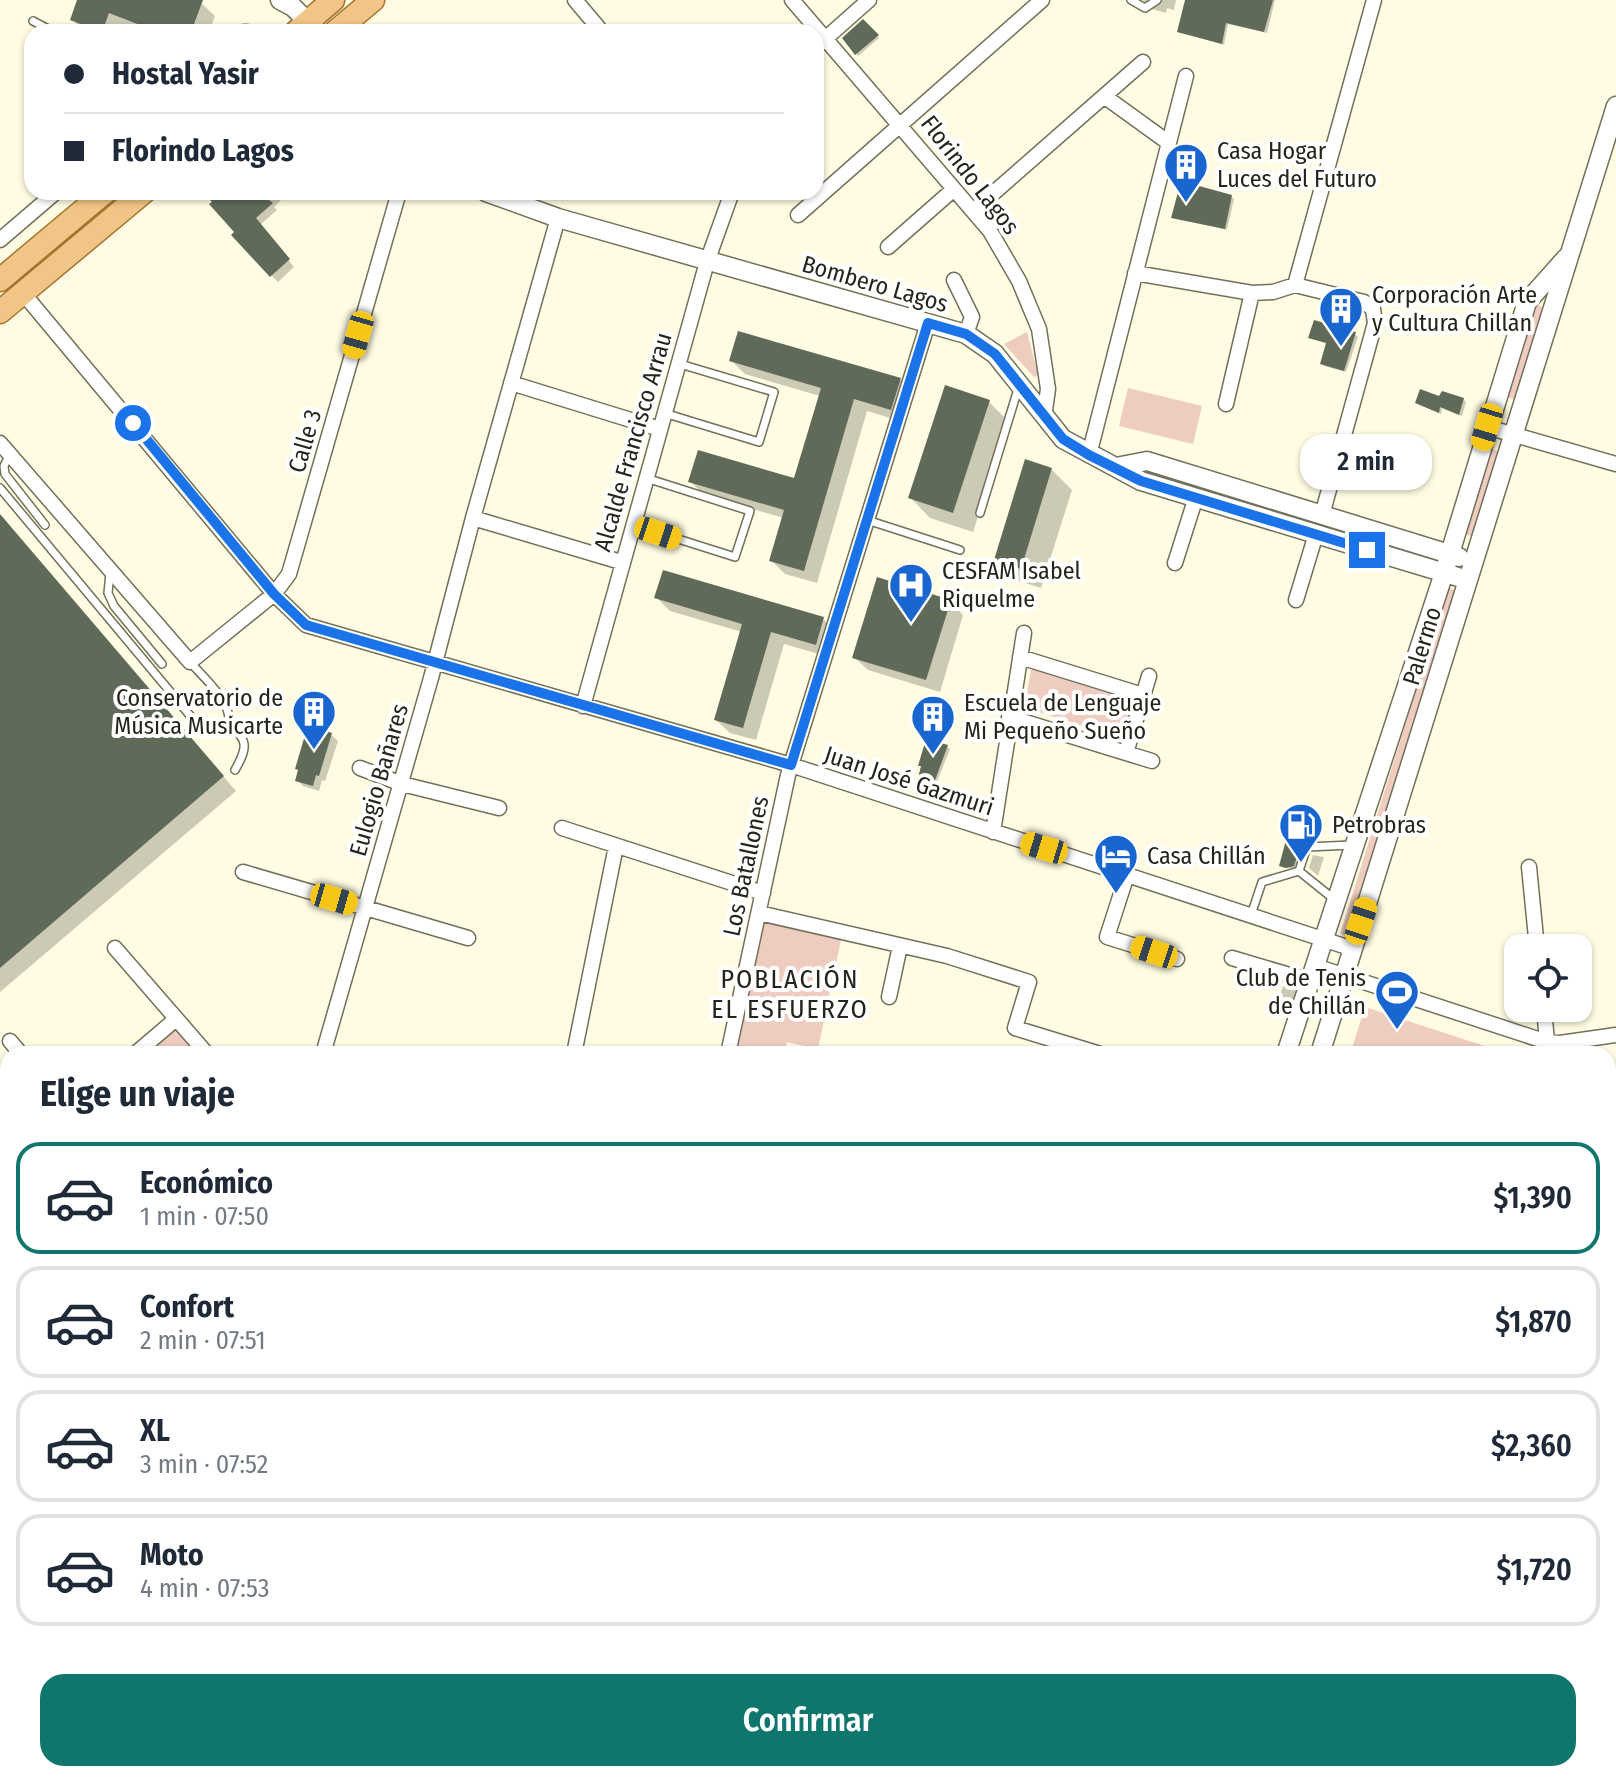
<!DOCTYPE html>
<html lang="es">
<head>
<meta charset="utf-8">
<style>
	body { margin:0; font-family:"Fira Sans Condensed",sans-serif; background:#f2f2f3; color:#1f2937; height:100vh; display:flex; flex-direction:column; font-size:30px; white-space:nowrap }
	* { box-sizing:border-box; margin:0 }
	p { font-size:26px; color:#747a83 }
	.icon { flex:none; width:44px; height:44px; fill:none; stroke:currentColor; stroke-width:2; stroke-linecap:round; stroke-linejoin:round }
	.map { position:relative; flex:1; overflow:hidden }
	.drawer { position:absolute; left:0px; top:1046px; width:1616px; height:736px; display:flex; flex-direction:column; background:#fff; border-radius:24px 24px 0 0; box-shadow:0 2px 6px #0004 }
	.drawer>* { flex:none }
	.guide { position:absolute; left:24px; top:24px; width:800px; height:176px; border-radius:24px; box-shadow:0 2px 6px #0004; display:grid; align-content:center; height:176px; padding:0 40px; background:#fff }
	.controls { position:absolute; left:1504px; top:934px; display:grid; gap:16px }
	.controls a { display:grid; place-items:center; width:88px; height:88px; border-radius:16px; background:#fff; box-shadow:0 2px 6px #0004; font-size:40px }
	.end { position:absolute; width:36px; height:36px; margin:-18px; border:10px solid #1a73e8; background:#fff; box-shadow:0 0 0 4px #fff }
	.from { border-radius:50% }
	.bubble { position:absolute; height:56px; border-radius:24px; background:#fff; box-shadow:0 2px 6px #0004; font-size:26px; font-weight:600; line-height:56px; text-align:center }
	.car { position:absolute; width:24px; height:48px; margin:-24px -12px; border-radius:10px; box-shadow:0 0 6px 2px #0007; background:linear-gradient(#f5c518 24%,#345 0 40%,#f5c518 0 76%,#345 0 86%,#f5c518 0) }
	.guide b { display:flex; align-items:center; gap:28px; height:76px; font-size:30px }
	.guide b+b { border-top:2px solid #e0e1e3 }
	.guide i { width:20px; height:20px; background:#1f2937 }
	ul { padding:0; list-style:none }
	li { display:flex; align-items:center; gap:24px; height:112px; margin:0 16px 12px; padding:0 24px; border:4px solid #e0e1e3; border-radius:24px }
	li div { flex:1 }
	li b { display:block; font-size:30px }
	li em { font-style:normal; font-weight:600 }
	li.on { border-color:#0f766e }
	li>.icon { width:72px; height:72px; stroke-width:1.5 }
	h2 { padding:0 40px; font-size:36px; line-height:96px }
	.primary-button { display:flex; gap:16px; margin-top:auto; padding:16px 40px }
	.primary-button a { flex:1; height:92px; border-radius:24px; background:#0f766e; color:#fff; font-size:32px; font-weight:600; line-height:92px; text-align:center }
	.map>svg:first-child { display:block }
</style>
</head>
<body>
<div class="map">
<svg width="1616" height="1782" viewBox="0 0 1616 1782">
	<rect width="100%" height="100%" fill="#fffce3"/>
	<path fill="#eeccc0" d="M1536 305 1551 309 1522 402 1507 397Z
		M1027 332 1038 375 1034 377 1004 344Z
		M1128 388 1202 406 1193 444 1119 426Z
		M1491 449 1505 454 1479 539 1465 534Z
		M1147 469 1424 554 1422 560 1145 475Z
		M1448 588 1463 592 1354 938 1340 934Z
		M1037 667 1133 698C1137 708 1130 731 1121 738L1029 709 1025 703 1031 670Z
		M764 918 842 935 818 1049 787 1042 784 1054H734Z
		M1365 1007 1509 1054H1350Z
		M174 1027 198 1054H143Z"/>
	<path fill="#0003" d="M80 0H194L201 3 215 16 209 32H140L123 25 120 32H85L73 20Z
		M1143 0H1176L1174 10 1167 8 1166 13 1152 9Z
		M1187 0H1275L1267 33 1228 24 1224 45 1180 31Z
		M863 21 879 38 858 56 844 38Z
		M211 192H274L281 200 274 207 277 210 260 225 294 267 278 282 234 235 237 233Z
		M1231 196 1234 199 1227 230 1173 217Z
		M1355 334 1358 337 1346 372 1324 366 1322 364 1328 344 1310 337Z
		M732 361 900 380 913 393 904 422 867 411 817 583 785 574 772 561 784 518 704 495 691 482 796 480 820 396 745 374Z
		M1440 399H1463L1466 402 1462 416 1442 408 1441 414 1417 403Z
		M989 402 1009 422 973 532 930 518 910 497Z
		M1051 469 1072 490 1041 588 1016 580 996 560Z
		M0 516 236 791 0 992Z
		M657 598 823 619 836 632 829 657 784 644 756 740 730 733 716 720 742 632 670 611Z
		M950 602 963 615 940 692 868 670 854 657Z
		M331 735 338 741 325 781 322 780 319 791 303 786 297 780Z
		M947 747 950 749 936 784 922 780 920 778Z
		M1300 846 1303 848 1296 868H1283L1281 865Z
		M1313 855 1324 857 1318 876 1309 868Z
		M1283 986 1297 991 1293 1002 1280 996Z"/>
	<path fill="#5f6b58" d="M77 0H203L191 32H158L109 13 102 32 70 20Z
		M1185 0H1273L1264 32 1226 23 1222 44 1177 32Z
		M863 19 879 35 855 55 842 38Z
		M1181 181 1232 195 1225 229 1171 218Z
		M203 192H279L269 200 273 203 256 218 290 259 270 277 231 235 234 232 209 204 212 202Z
		M1314 320 1356 332 1344 371 1320 364 1326 343 1308 338Z
		M738 331 901 378 891 410 854 399 804 571 769 561 784 510 688 482 698 450 794 478 821 388 729 361Z
		M945 385 990 400 953 513 908 498Z
		M1420 389 1439 396 1442 391 1464 398 1459 415 1440 407 1439 413 1415 403Z
		M1025 459 1052 468 1021 569 994 560Z
		M0 514 224 776 0 968Z
		M663 570 824 617 816 645 771 632 743 728 714 720 742 624 654 598Z
		M877 577 951 600 926 680 852 658Z
		M308 725 332 733 319 776 316 775 313 786 295 781 298 770 295 769Z
		M926 739 948 745 934 783 918 778 921 766H918Z
		M1286 840 1301 844 1294 866 1286 868 1279 866Z"/>
	<g fill="none" stroke-linecap="round" stroke-linejoin="round">
		<g stroke="#72705a" stroke-width="10">
			<path id="service" d="M1131 0 1145 8 1157 0
				M33 21 54 32
				M664 413 759 442 774 392 680 364
				M10 454 4 466 5 474 45 525
				M0 488 203 731 213 733 229 721C230 700 203 677 190 662
				M980 513 1018 389
				M867 520 960 550
				M634 525 735 557 750 511 646 478
				M110 573 108 593 114 606 162 664
				M229 721C247 742 249 745 235 770
				M1299 871 1307 847 1352 845
				M1299 871 1335 900
				M1251 915 1262 882 1299 871"/>
		</g>
		<g stroke="#72705a" stroke-width="17">
			<path id="minor" d="M575 0 602 32
				M792 0 990 231 1019 281 1039 329 1048 389 1044 417
				M244 32H247
				M816 47 869 0
				M1104 96 1169 143
				M973 211 1143 62
				M798 215 1042 0
				M0 240 56 192
				M888 247 954 189
				M1135 273 1252 293 1273 292 1295 285 1364 302 1373 309 1375 323 1322 515
				M954 280 972 317 966 334
				M1295 285 1374 0
				M23 293 274 594 306 625 791 765 1353 949
				M511 383 660 429
				M1226 404 1252 293
				M1487 427 1616 464
				M0 443 190 662 274 594 289 574 399 192
				M1089 455 1186 76
				M473 518 621 562
				M1175 563 1196 497
				M1296 600 1316 534
				M1020 657 1143 695
				M583 706 707 262 732 192
				M1009 717 1152 761
				M1126 753 1149 676
				M360 768 402 784 499 808
				M562 828 763 893
				M993 832 1024 633
				M1529 867 1537 948
				M243 872 468 938
				M1127 875 1107 937 1177 959
				M759 913 947 956 1029 982 1015 1028 1100 1054
				M115 948 207 1054
				M1232 958 1310 981
				M1315 966 1547 1042 1560 1043 1616 1035
				M889 997 900 946
				M1544 1008 1547 1042
				M10 1041 21 1054
				M135 1054 176 1019
				M323 1054 431 678 473 518 558 218
				M574 1054 616 846
				M728 1054 788 775 928 323
				M0 1171 8 1164
				M0 1216H8
				M1608 1330H1616
				M1608 1453H1616
				M1608 1581H1616
				M1608 1703H1616
				M971 1774 972 1782
				M1105 1774V1782
				M1503 1774V1782
				M201 1782 202 1774
				M512 1782 513 1774
				M638 1782 640 1774"/>
		</g>
		<g stroke="#72705a" stroke-width="21">
			<path id="tertiary" d="M280 0 293 7 318 32
				M486 192 558 218 966 334 995 354 1063 439 1141 481 1468 580
				M1116 467 1147 461 1459 557
				M1286 1054 1444 573 1527 302 1566 258
				M1320 1054 1616 106
				M1273 1774V1782
				M375 1782 376 1774"/>
		</g>
		<g stroke="#72705a" stroke-width="23">
			<path id="secondary" d="M1608 1175 1616 1174
				M0 1247 8 1248"/>
		</g>
		<g stroke="#a3742c" stroke-width="25">
			<path id="primary" d="M296 32 333 0
				M335 32 373 0
				M0 280 105 192
				M0 312 144 192"/>
		</g>
		<use href="#service" stroke="#fff" stroke-width="7"/>
		<use href="#minor" stroke="#fff" stroke-width="14"/>
		<use href="#tertiary" stroke="#fff" stroke-width="18"/>
		<use href="#secondary" stroke="#f8e2c2" stroke-width="20"/>
		<use href="#primary" stroke="#f1c585" stroke-width="22"/>
	</g>
	<g fill="none" stroke-linecap="round" stroke-linejoin="round">
		<path stroke="#1a73e8" stroke-width="10" d="M133 423 274 594 306 625 791 765 928 323 966 334 995 354 1063 439 1089 455 1141 481 1367 550"/>
	</g>
	<defs>
		<g id="building-pin" transform="scale(2.3)"><path d="M0 17L-7.5 6A9.5 9.5 0 1 1 7.5 6Z" fill="#1966d0" stroke="#fff"/><path d="M-4-6H4V6H1V3H-1V6H-4ZM-2.5-4.3h1.7v1.8h-1.7ZM.8-4.3h1.7v1.8H.8ZM-2.5-1h1.7V.8h-1.7ZM.8-1h1.7V.8H.8Z" fill="#fff"/></g>
		<g id="hospital-pin" transform="scale(2.3)"><path d="M0 17L-7.5 6A9.5 9.5 0 1 1 7.5 6Z" fill="#1966d0" stroke="#fff"/><path d="M-5-5h3v3.5h4V-5h3V5h-3V1.5h-4V5h-3Z" fill="#fff"/></g>
		<g id="fuel-pin" transform="scale(2.3)"><path d="M0 17L-7.5 6A9.5 9.5 0 1 1 7.5 6Z" fill="#1966d0" stroke="#fff"/><path d="M-5.5-6h7V0h2V4h1.3V-2.5L3-4.5l.8-.8L6-3V5H2.5V1h-1V6h-7ZM-4.2-4.7v3.2H.2V-4.7Z" fill="#fff"/></g>
		<g id="hotel-pin" transform="scale(2.3)"><path d="M0 17L-7.5 6A9.5 9.5 0 1 1 7.5 6Z" fill="#1966d0" stroke="#fff"/><path d="M-6-4.5h1.5V1H6V5H4.5V3h-9V5H-6ZM-4 0a1.8 1.8 0 1 1 3.6 0ZM.5 0V-2.5h3Q6-2.5 6 0Z" fill="#fff"/></g>
		<g id="stadium-pin" transform="scale(2.3)"><path d="M0 17L-7.5 6A9.5 9.5 0 1 1 7.5 6Z" fill="#1966d0" stroke="#fff"/><path d="M0-5a6.5 5 0 1 0 0 10a6.5 5 0 1 0 0-10ZM-3.5-1.8h7v3.6h-7Z" fill="#fff"/></g>
	</defs>
	<g fill-rule="evenodd">
		<use href="#building-pin" x="1186" y="165"/>
		<use href="#building-pin" x="1341" y="309"/>
		<use href="#hospital-pin" x="911" y="585"/>
		<use href="#building-pin" x="314" y="712"/>
		<use href="#building-pin" x="933" y="717"/>
		<use href="#fuel-pin" x="1301" y="825"/>
		<use href="#hotel-pin" x="1116" y="856"/>
		<use href="#stadium-pin" x="1397" y="992"/>
	</g>
	<g text-anchor="middle" stroke-width="8" stroke-linejoin="round" paint-order="stroke">
		<g font-size="24" fill="#26251c" stroke="#fff" text-anchor="start">
			<text x="1217" y="159">Casa Hogar<tspan x="1217" dy="28">Luces del Futuro</tspan></text>
			<text x="1372" y="303">Corporación Arte<tspan x="1372" dy="28">y Cultura Chillan</tspan></text>
			<text x="942" y="579">CESFAM Isabel<tspan x="942" dy="28">Riquelme</tspan></text>
			<text x="283" y="706" text-anchor="end">Conservatorio de<tspan x="283" dy="28">Música Musicarte</tspan></text>
			<text x="964" y="711">Escuela de Lenguaje<tspan x="964" dy="28">Mi Pequeño Sueño</tspan></text>
			<text x="1332" y="833">Petrobras</text>
			<text x="1147" y="864">Casa Chillán</text>
			<text x="1366" y="986" text-anchor="end">Club de Tenis<tspan x="1366" dy="28">de Chillán</tspan></text>
		</g>
		<g font-size="24" fill="#26251c" stroke="#fff">
			<text transform="translate(970 175) rotate(52)" y="8">Florindo Lagos</text>
			<text transform="translate(875 284) rotate(16)" y="8">Bombero Lagos</text>
			<text transform="translate(305 441) rotate(-74)" y="8">Calle 3</text>
			<text transform="translate(633 442) rotate(-74)" y="8">Alcalde Francisco Arrau</text>
			<text transform="translate(1422 646) rotate(-73)" y="8">Palermo</text>
			<text transform="translate(379 780) rotate(-74)" y="8">Eulogio Bañares</text>
			<text transform="translate(909 781) rotate(18)" y="8">Juan José Gazmuri</text>
			<text transform="translate(746 866) rotate(-78)" y="8">Los Batallones</text>
		</g>
		<g font-size="26" letter-spacing="2" fill="#26251c" stroke="#fff">
			<text x="790" y="988">POBLACIÓN<tspan x="790" dy="30">EL ESFUERZO</tspan></text>
		</g>
	</g>
</svg>
<div class="controls">
<a><svg class="icon" aria-label="locate" viewBox="0 0 24 24"><circle cx="12" cy="12" r="6"/><path d="M12 2v4M12 18v4M2 12h4M18 12h4"/></svg></a>
</div>
<i class="end from" style="left:133px;top:423px"></i>
<i class="end" style="left:1367px;top:550px"></i>
<div class="bubble" style="left:1300px;top:434px;width:132px">2 min</div>
<i class="car" style="left:358px;top:335px;rotate:196deg"></i>
<i class="car" style="left:1487px;top:427px;rotate:197deg"></i>
<i class="car" style="left:658px;top:533px;rotate:108deg"></i>
<i class="car" style="left:1044px;top:848px;rotate:287deg"></i>
<i class="car" style="left:334px;top:899px;rotate:106deg"></i>
<i class="car" style="left:1361px;top:921px;rotate:18deg"></i>
<i class="car" style="left:1154px;top:952px;rotate:288deg"></i>
<div class="guide">
<b><i class="from"></i>Hostal Yasir</b>
<b><i></i>Florindo Lagos</b>
</div>
<section class="drawer">
<h2>Elige un viaje</h2>
<ul>
<li class="on"><svg class="icon" aria-label="car" viewBox="0 0 24 24"><path d="M5 17H2v-5l4-1 3-4h7l3 4 3 1v5h-3M9 17h6M6 11h13"/><circle cx="7" cy="17" r="2"/><circle cx="17" cy="17" r="2"/></svg><div><b>Económico</b><p>1 min · 07:50</p></div><em>$1,390</em></li>
<li><svg class="icon" aria-label="car" viewBox="0 0 24 24"><path d="M5 17H2v-5l4-1 3-4h7l3 4 3 1v5h-3M9 17h6M6 11h13"/><circle cx="7" cy="17" r="2"/><circle cx="17" cy="17" r="2"/></svg><div><b>Confort</b><p>2 min · 07:51</p></div><em>$1,870</em></li>
<li><svg class="icon" aria-label="car" viewBox="0 0 24 24"><path d="M5 17H2v-5l4-1 3-4h7l3 4 3 1v5h-3M9 17h6M6 11h13"/><circle cx="7" cy="17" r="2"/><circle cx="17" cy="17" r="2"/></svg><div><b>XL</b><p>3 min · 07:52</p></div><em>$2,360</em></li>
<li><svg class="icon" aria-label="car" viewBox="0 0 24 24"><path d="M5 17H2v-5l4-1 3-4h7l3 4 3 1v5h-3M9 17h6M6 11h13"/><circle cx="7" cy="17" r="2"/><circle cx="17" cy="17" r="2"/></svg><div><b>Moto</b><p>4 min · 07:53</p></div><em>$1,720</em></li>
</ul>
<div class="primary-button"><a>Confirmar</a></div>
</section>
</div>
</body>
</html>
